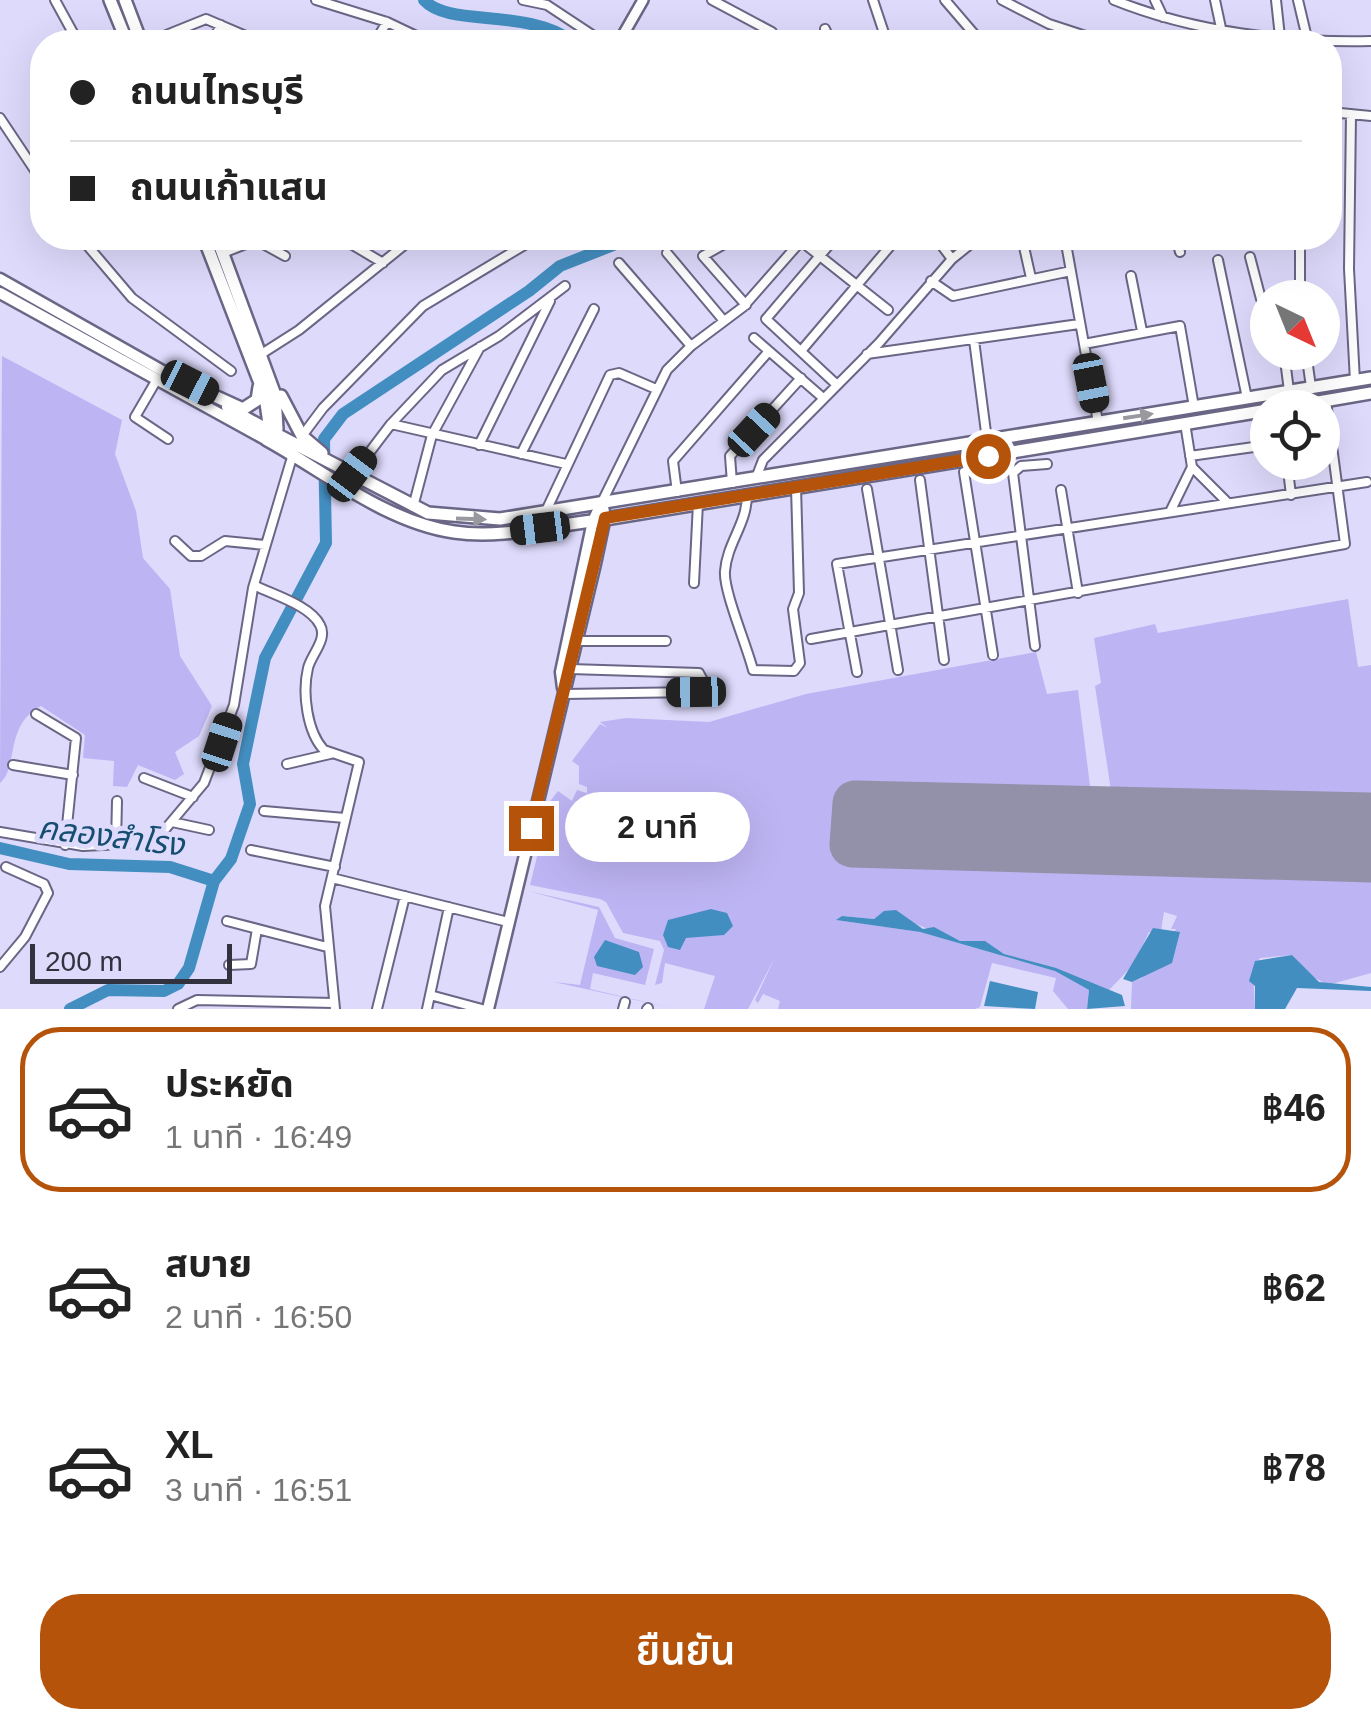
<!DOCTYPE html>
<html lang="th">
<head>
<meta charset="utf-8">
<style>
	body { margin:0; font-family:Helvetica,"Noto Sans Thai",sans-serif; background:#f2f2f2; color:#222; height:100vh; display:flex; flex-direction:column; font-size:38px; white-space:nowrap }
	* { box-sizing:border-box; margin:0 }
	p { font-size:32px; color:#767676 }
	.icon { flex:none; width:55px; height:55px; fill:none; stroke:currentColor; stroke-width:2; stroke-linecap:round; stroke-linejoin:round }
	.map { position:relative; height:1009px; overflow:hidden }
	.details { display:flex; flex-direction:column; background:#fff; flex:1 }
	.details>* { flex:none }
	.hud { position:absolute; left:30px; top:30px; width:1312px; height:220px; border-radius:40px; box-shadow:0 10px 40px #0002; display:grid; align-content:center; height:220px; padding:0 40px; background:#fff }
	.needle { width:65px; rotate:137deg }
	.tools { position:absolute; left:1250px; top:280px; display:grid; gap:20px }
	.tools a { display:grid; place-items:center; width:90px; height:90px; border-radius:50%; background:#fff; box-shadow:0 10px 40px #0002; font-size:50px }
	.scale { position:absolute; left:30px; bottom:25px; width:202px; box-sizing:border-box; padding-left:10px; border:5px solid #32313e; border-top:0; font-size:28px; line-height:35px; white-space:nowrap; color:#32313e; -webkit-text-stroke:8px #dedafc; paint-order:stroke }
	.end { position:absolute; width:45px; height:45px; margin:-22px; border:12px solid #b45309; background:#fff; box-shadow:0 0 0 5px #fff }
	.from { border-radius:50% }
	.bubble { position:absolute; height:70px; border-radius:35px; background:#fff; box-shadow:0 10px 40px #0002; font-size:32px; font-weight:600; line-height:70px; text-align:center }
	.car { position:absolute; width:30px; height:60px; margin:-30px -15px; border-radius:12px; box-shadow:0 0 8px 2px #0007; background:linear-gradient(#222 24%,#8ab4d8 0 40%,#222 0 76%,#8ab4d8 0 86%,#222 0) }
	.hud b { display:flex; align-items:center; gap:35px; height:95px; font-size:38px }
	.hud b+b { border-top:2px solid #e0e0e0 }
	.hud i { width:25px; height:25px; background:#222 }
	ul { padding:18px 0 0; list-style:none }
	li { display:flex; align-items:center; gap:30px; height:165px; margin:0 20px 15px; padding:0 20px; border:5px solid transparent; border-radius:40px }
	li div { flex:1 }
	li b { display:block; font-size:38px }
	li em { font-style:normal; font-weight:600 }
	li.selected { border-color:#b45309 }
	li>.icon { width:90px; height:90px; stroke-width:1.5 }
	.button { display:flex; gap:20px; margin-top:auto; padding:20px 40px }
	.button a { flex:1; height:115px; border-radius:40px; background:#b45309; color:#fff; font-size:40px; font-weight:600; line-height:115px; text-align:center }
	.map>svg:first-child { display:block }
</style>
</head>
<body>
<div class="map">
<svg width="1371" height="1009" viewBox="0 0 1371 1009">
	<rect width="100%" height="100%" fill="#dedafc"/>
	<path fill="#bdb4f3" d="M2 356 122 420 115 454 136 511 143 558 170 589 180 656 212 706 199 736 175 752 184 774 175 780 138 765 127 787 113 786 114 761 83 758 85 735 41 706C4 725 19 767 0 783Z
		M1348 599 1358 667 1371 665V809L1118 802 1112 797 1095 686 1101 683 1094 638 1155 624 1158 633Z
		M1036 652 1047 694 1078 690 1092 802 852 797 848 850 1371 864V973L1328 985 1311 976 1292 955 1260 958 1253 970 1255 1009H1131L1132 982 1142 978 1176 929H1171L1177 916 1164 912 1161 931 1149 932 1134 964 1109 990 1004 954 986 942 960 941 884 912 874 919 842 916 837 920 920 932 1055 971 1089 990 1087 1009H1068L1053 991 1056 978 992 963 980 1007 975 1009H778L780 1001 763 994 758 1003 755 1000 775 957 748 1009H704L715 976 665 963 662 983 655 985 664 950 660 941 623 933 606 902 600 899 530 885 551 800 558 791 572 801 577 790 587 793V787L579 784V766L572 761 600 724 608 728 600 722 626 718 709 722 806 694Z
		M528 891 599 907 615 938 654 949 645 985 593 973 590 989 676 1009 554 982 580 985 598 910Z"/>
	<path fill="#438ec0" d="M711 909 727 913 733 926 724 935 686 938 680 950 668 947 663 935 668 920Z
		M896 910 923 929 934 927 960 941H985L1004 954 1056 968 1122 995 1125 1006 1087 1009 1089 990 1055 971 920 932 836 920 842 916 874 919 884 911Z
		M1153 928 1180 932 1172 963 1132 982 1123 979Z
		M605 940 639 952 643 967 635 975 597 966 594 957Z
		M1292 955 1319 982 1371 987V991L1297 988 1285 1009H1255V986L1249 981 1255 961Z
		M990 981 1038 992 1035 1009 984 1006Z"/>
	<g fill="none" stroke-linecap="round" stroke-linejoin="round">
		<path stroke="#438ec0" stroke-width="12" d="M424 0C449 28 526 7 573 42
			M0 848 69 864 170 867 214 881
			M70 1009 108 990 164 991 178 984 189 968 214 881 231 859 250 804 243 764 265 658 326 543 324 439 343 414 529 291 560 266 631 238"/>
		<path stroke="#9390a9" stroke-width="45" d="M1371 815 855 803 852 845 1371 860"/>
		<g stroke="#6a6685" stroke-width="12">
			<path id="minor" d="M55 0 78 42
				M316 0 387 22 429 42
				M523 0 547 5 603 42
				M712 0 772 32
				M873 0 887 42
				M945 0 981 42
				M1002 0 1049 24 1104 42
				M1114 0C1193 32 1286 43 1371 41
				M1155 0 1163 17
				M1215 0 1224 42
				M1276 0 1280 37
				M1298 0 1307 38
				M825 29 831 42
				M149 42 206 19 260 42
				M212 42 221 25
				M375 42 387 22
				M529 42 536 38 545 42
				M1330 112 1371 116
				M1351 114 1349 269 1355 381
				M0 118 42 181
				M81 238 132 298 231 371
				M341 238 383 263
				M735 238 703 256 746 305
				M835 238 766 319 836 384
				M936 238 952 259
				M1022 238 1031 278
				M1065 238 1098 422
				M1176 238 1180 252
				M1300 238V298
				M801 241 888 310
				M223 253 256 240 285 256
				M667 253 724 321
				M1250 257 1261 299 1268 303
				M1218 260 1247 398
				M619 263 691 346
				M1131 276 1142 331
				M931 281 953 296 1071 271
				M754 338 822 397
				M974 340 987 440
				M1084 344 1180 326 1194 407
				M801 351 897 238
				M1284 352 1289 391
				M1306 352 1311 387
				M263 353 299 330 413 238
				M867 354 1079 324
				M156 381 135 417 168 439
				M391 424 566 464
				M302 436 323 408 423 306 536 238
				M479 445 550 301
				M521 454 594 309
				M1190 456 1268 445
				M1287 462 1291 495
				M1192 467 1228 503
				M964 472 993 655
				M353 474 391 424 442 370 499 336 565 286
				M756 478 763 460 879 343 952 259 978 238
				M920 480 944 660
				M732 483 730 456 801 378
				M867 489 898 670
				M1061 490 1078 593
				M677 492 673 461 769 351
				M747 495C747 524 727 543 725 571 723 590 747 646 753 670L794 671 800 663 793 609 799 593 796 487
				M602 502 667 370 691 346 743 307 801 241
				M413 507 432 435 480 347
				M1170 512 1192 467 1185 423
				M545 513 610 375 619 373 656 389
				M175 541 191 556H201L225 541 265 545
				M694 583 698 503
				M254 585C273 595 310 605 320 625 328 639 311 655 308 668 302 693 307 732 324 750L359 762 325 906 335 1009
				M811 639 1345 544 1326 401
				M577 641H666
				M1035 646 1013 473 1021 466 1047 464
				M857 672 837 564 1367 482
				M564 694 696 692 705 684 699 673 570 669
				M36 714 76 738 65 845
				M287 764 330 754
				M13 765 73 775
				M144 778 193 797
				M264 811 345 818
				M172 822 209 830
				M0 832 83 846 142 843 162 833 204 783 234 705 253 588 293 454
				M116 844 117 801
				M251 850 335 867
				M332 878 508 922
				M227 921 327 947
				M229 965 251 964 257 929
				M0 967 25 937 48 893 44 884 6 867
				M430 995 482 1009
				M178 1009 197 1000 334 1003
				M377 1009 405 896
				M427 1009 449 907
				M623 1009 625 1002
				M647 1009 648 1008"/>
		</g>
		<g stroke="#6a6685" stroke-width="14">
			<path id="tertiary" d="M619 42 643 0"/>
		</g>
		<g stroke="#6a6685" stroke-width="15">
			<path id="secondary" d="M0 279 182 382
				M0 293 267 440
				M227 407 269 430
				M563 688 561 672 593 521 602 502
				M488 1009 595 564 605 517 602 502"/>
		</g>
		<g stroke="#6a6685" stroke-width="16">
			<path id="primary" d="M110 0 127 42
				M125 0 141 42
				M204 238 265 396 271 438
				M217 238 275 395 277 429 267 440C325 472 386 522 454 532 499 539 548 526 593 521L1268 410
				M175 378 243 409 257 400 259 387
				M281 396 302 436 322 453
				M1283 408 1371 393
				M272 432 428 513 500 519 1371 378"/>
		</g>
		<use href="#minor" stroke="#fff" stroke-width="8"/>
		<use href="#tertiary" stroke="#fff" stroke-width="9"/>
		<use href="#secondary" stroke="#fff" stroke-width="10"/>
		<use href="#primary" stroke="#fff" stroke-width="11"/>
	</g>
	<defs><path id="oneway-solid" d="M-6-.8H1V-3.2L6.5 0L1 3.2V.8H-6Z" transform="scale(2.5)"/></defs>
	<g fill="#98989e">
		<use href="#oneway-solid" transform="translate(1138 416) rotate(-9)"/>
		<use href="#oneway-solid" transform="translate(471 519) rotate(2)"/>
	</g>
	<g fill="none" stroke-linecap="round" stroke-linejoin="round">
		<path stroke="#b45309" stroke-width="12" d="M531 828 605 518 988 456"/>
	</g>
	<g text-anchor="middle" stroke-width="10" stroke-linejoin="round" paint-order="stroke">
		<g font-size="32" font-style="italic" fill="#154e71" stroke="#dedafc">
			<text transform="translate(111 836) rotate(7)" y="11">คลองสำโรง</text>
		</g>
	</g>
</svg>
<div class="tools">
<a><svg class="needle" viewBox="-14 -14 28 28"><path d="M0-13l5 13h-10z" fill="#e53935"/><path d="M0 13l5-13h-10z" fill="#767676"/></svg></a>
<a><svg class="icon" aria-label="locate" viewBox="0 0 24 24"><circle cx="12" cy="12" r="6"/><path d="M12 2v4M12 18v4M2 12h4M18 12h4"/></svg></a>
</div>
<div class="scale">200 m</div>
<i class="end from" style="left:988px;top:456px"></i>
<i class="end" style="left:531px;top:828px"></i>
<div class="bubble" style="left:565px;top:792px;width:185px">2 นาที</div>
<i class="car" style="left:190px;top:383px;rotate:117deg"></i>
<i class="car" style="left:1091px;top:383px;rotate:169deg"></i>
<i class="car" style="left:754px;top:430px;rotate:43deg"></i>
<i class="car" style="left:352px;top:474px;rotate:37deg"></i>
<i class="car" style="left:540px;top:528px;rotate:263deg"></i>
<i class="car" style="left:696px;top:692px;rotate:269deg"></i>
<i class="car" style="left:222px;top:742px;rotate:18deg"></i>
<div class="hud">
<b><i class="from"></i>ถนนไทรบุรี</b>
<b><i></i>ถนนเก้าแสน</b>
</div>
</div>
<section class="details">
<ul>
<li class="selected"><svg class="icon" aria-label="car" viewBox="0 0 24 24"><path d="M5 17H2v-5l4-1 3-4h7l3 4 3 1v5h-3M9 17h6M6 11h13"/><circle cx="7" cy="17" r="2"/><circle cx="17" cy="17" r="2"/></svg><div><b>ประหยัด</b><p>1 นาที · 16:49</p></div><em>฿46</em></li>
<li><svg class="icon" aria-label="car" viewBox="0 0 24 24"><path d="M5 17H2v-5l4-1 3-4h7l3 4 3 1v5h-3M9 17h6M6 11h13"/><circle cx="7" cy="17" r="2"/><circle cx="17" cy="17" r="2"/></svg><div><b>สบาย</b><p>2 นาที · 16:50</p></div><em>฿62</em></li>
<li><svg class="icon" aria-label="car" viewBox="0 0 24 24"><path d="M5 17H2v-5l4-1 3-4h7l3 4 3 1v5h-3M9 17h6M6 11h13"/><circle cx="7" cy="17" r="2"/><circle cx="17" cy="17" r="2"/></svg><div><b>XL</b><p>3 นาที · 16:51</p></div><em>฿78</em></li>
</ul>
<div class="button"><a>ยืนยัน</a></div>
</section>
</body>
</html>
